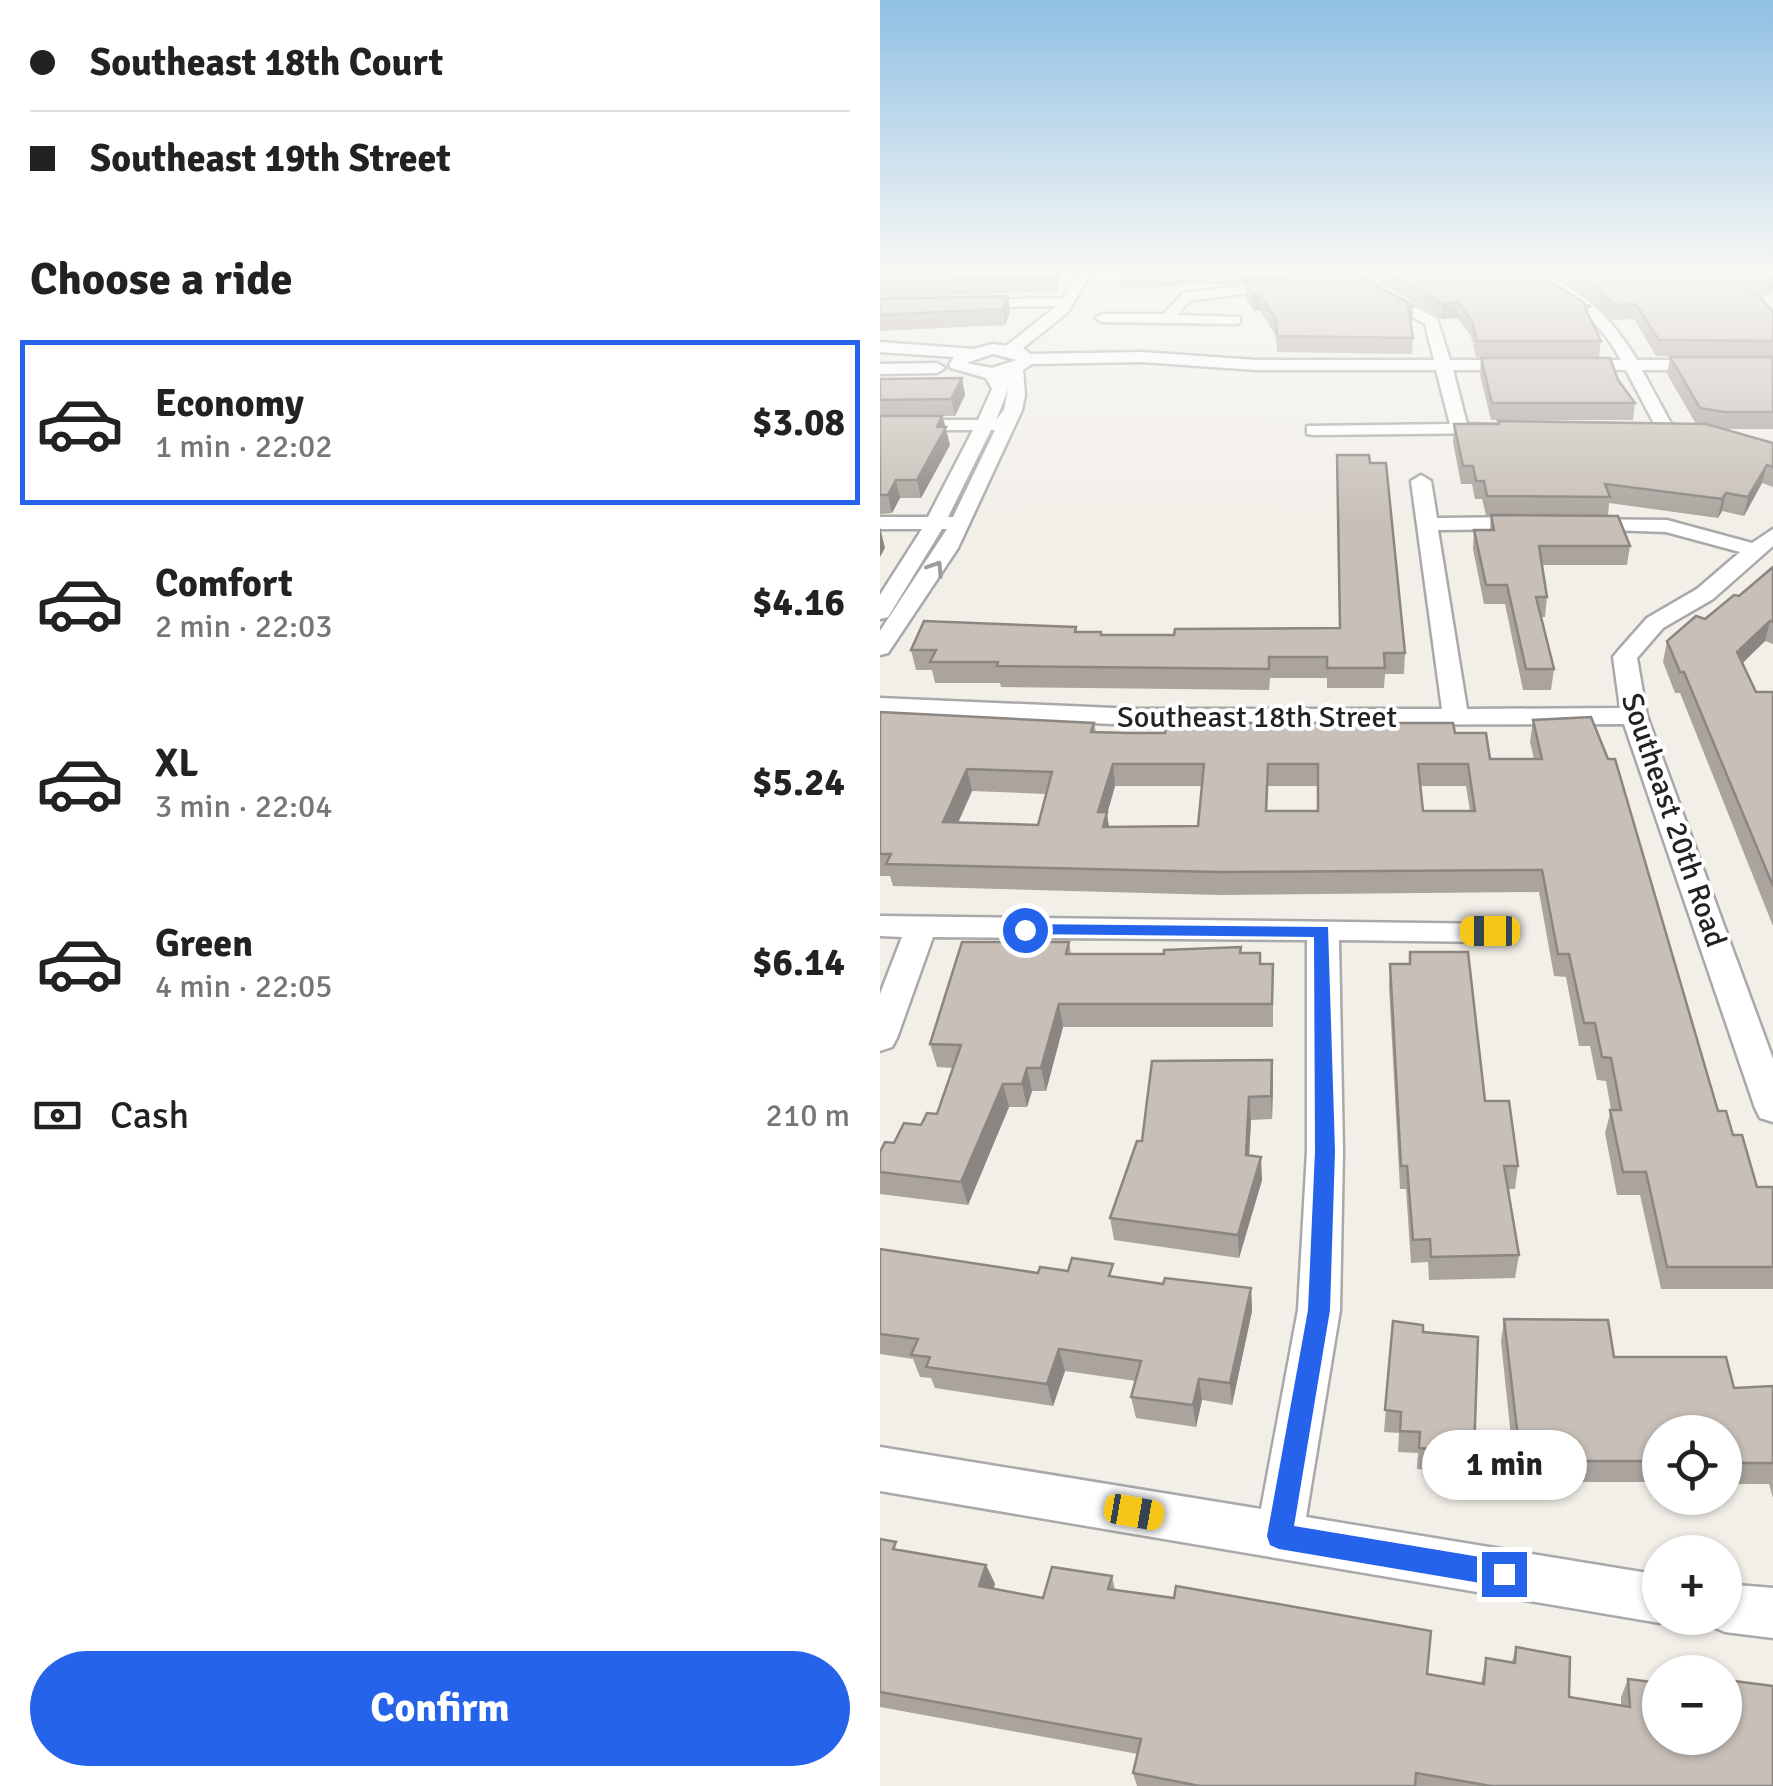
<!DOCTYPE html>
<html lang="en">
<head>
<meta charset="utf-8">
<style>
	body { margin:0; font-family:Signika,sans-serif; background:#f6f6f6; color:#222; height:100vh; display:flex; flex-direction:column; font-size:38px; white-space:nowrap }
	* { box-sizing:border-box; margin:0 }
	p { font-size:32px; color:#767676 }
	.icon { flex:none; width:55px; height:55px; fill:none; stroke:currentColor; stroke-width:2; stroke-linecap:round; stroke-linejoin:round }
	.map { position:relative; flex:1; overflow:hidden }
	.panel { display:flex; flex-direction:column; background:#fff; width:880px }
	.panel>* { flex:none }
	.hud { display:grid; align-content:center; height:220px; padding:0 30px; background:#fff }
	.tools { position:absolute; left:762px; top:1415px; display:grid; gap:20px }
	.tools a { display:grid; place-items:center; width:100px; height:100px; border-radius:50%; background:#fff; box-shadow:0 2px 8px #0004; font-size:50px }
	.end { position:absolute; width:45px; height:45px; margin:-22px; border:12px solid #2563eb; background:#fff; box-shadow:0 0 0 5px #fff }
	.from { border-radius:50% }
	.bubble { position:absolute; height:70px; border-radius:35px; background:#fff; box-shadow:0 2px 8px #0004; font-size:32px; font-weight:700; line-height:70px; text-align:center }
	.car { position:absolute; width:30px; height:60px; margin:-30px -15px; border-radius:12px; box-shadow:0 0 8px 2px #0007; background:linear-gradient(#f5c518 24%,#345 0 40%,#f5c518 0 76%,#345 0 86%,#f5c518 0) }
	.hud b { display:flex; align-items:center; gap:35px; height:95px; font-size:38px }
	.hud b+b { border-top:2px solid #e0e0e0 }
	.hud i { width:25px; height:25px; background:#222 }
	ul { padding:0; list-style:none }
	li { display:flex; align-items:center; gap:30px; height:165px; margin:0 20px 15px; padding:0 10px; border:5px solid transparent; border-radius:0px }
	li div { flex:1 }
	li b { display:block; font-size:38px }
	li em { font-style:normal; font-weight:700 }
	li.current { border-color:#2563eb }
	li>.icon { width:90px; height:90px; stroke-width:1.5 }
	h2 { padding:0 30px; font-size:45px; line-height:120px }
	.pay { display:flex; align-items:center; gap:25px; height:110px; padding:0 30px; font-size:38px }
	.pay p { margin-inline-start:auto }
	.cta { display:flex; gap:20px; margin-top:auto; padding:20px 30px }
	.cta a { flex:1; height:115px; border-radius:60px; background:#2563eb; color:#fff; font-size:40px; font-weight:700; line-height:115px; text-align:center }
	main { display:flex; flex:1; min-height:0 }
	.map>svg:first-child { display:block }
</style>
</head>
<body>
<main>
<section class="panel">
<div class="hud">
<b><i class="from"></i>Southeast 18th Court</b>
<b><i></i>Southeast 19th Street</b>
</div>
<h2>Choose a ride</h2>
<ul>
<li class="current"><svg class="icon" aria-label="car" viewBox="0 0 24 24"><path d="M5 17H2v-5l4-1 3-4h7l3 4 3 1v5h-3M9 17h6M6 11h13"/><circle cx="7" cy="17" r="2"/><circle cx="17" cy="17" r="2"/></svg><div><b>Economy</b><p>1 min · 22:02</p></div><em>$3.08</em></li>
<li><svg class="icon" aria-label="car" viewBox="0 0 24 24"><path d="M5 17H2v-5l4-1 3-4h7l3 4 3 1v5h-3M9 17h6M6 11h13"/><circle cx="7" cy="17" r="2"/><circle cx="17" cy="17" r="2"/></svg><div><b>Comfort</b><p>2 min · 22:03</p></div><em>$4.16</em></li>
<li><svg class="icon" aria-label="car" viewBox="0 0 24 24"><path d="M5 17H2v-5l4-1 3-4h7l3 4 3 1v5h-3M9 17h6M6 11h13"/><circle cx="7" cy="17" r="2"/><circle cx="17" cy="17" r="2"/></svg><div><b>XL</b><p>3 min · 22:04</p></div><em>$5.24</em></li>
<li><svg class="icon" aria-label="car" viewBox="0 0 24 24"><path d="M5 17H2v-5l4-1 3-4h7l3 4 3 1v5h-3M9 17h6M6 11h13"/><circle cx="7" cy="17" r="2"/><circle cx="17" cy="17" r="2"/></svg><div><b>Green</b><p>4 min · 22:05</p></div><em>$6.14</em></li>
</ul>
<div class="pay"><svg class="icon" aria-label="cash" viewBox="0 0 24 24"><path d="M3 7h18v10H3z"/><circle cx="12" cy="12" r="2"/></svg>Cash<p>210 m</p></div>
<div class="cta"><a>Confirm</a></div>
</section>
<div class="map">
<svg width="893" height="1786" viewBox="0 0 893 1786">
	<rect width="100%" height="100%" fill="#f2efe9"/>
	<g fill="none" stroke-linecap="round" stroke-linejoin="round">
		<g stroke="#a9a9a9" stroke-width="5">
			<path id="street" d="M199 271H212L188 312 143 348 150 354 262 352 376 360H554L545 324 494 295V289L499 288 557 319 570 360H640L648 365 640 370H573L587 424 621 425V433L433 435 427 434V426L570 424 556 370H376L262 362 152 364 143 370 145 395 142 410 78 548 8 653 0 655V631L67 529H62L8 617 0 619V595L42 529H0V517H48L93 430H0V420H98L112 389 106 378 71 368 69 365 74 357 0 352V342L94 349 113 344 126 346 177 306 92 307 87 306V300L183 298ZM113 354 137 360 112 368 86 363ZM128 389 124 410 116 420ZM111 430H115L73 517H68Z
				M490 271H536L308 301 298 315 360 317V323L355 324 222 322 215 318 222 314H284L303 293Z
				M635 271C687 271 732 317 757 360H893V370H762L794 429 791 433H779L746 370 685 368V362L691 360H741C709 302 682 304 635 271Z
				M0 364 57 363 65 368 57 373 0 374Z
				M541 475 551 481 557 518 650 517 660 523 650 529 558 530 587 709 740 708 733 657 737 652 767 618 817 589 860 552 786 532 701 529 694 527V519L787 520 872 543 893 529V546L833 599 783 628 757 658 767 716 893 1059V1122L880 1118 875 1108 744 724 257 725 0 714V698L257 709H562L531 481Z
				M0 916 621 924 626 931 621 938 610 942 459 940 463 1151 460 1310 426 1517 780 1575V1618H794L780 1623 0 1491V1447L381 1509 418 1310 427 1151V940L53 937 17 1038 12 1047 0 1051V994L22 937 0 936Z
				M845 1584 893 1588V1638L845 1632 828 1625 824 1618H845Z"/>
		</g>
		<use href="#street" fill="#fff" fill-rule="evenodd"/>
	</g>
	<path fill="#aba49e" fill-rule="evenodd" d="M0 271H180L176 291 0 298Z
		M239 271H454L357 283 242 288Z
		M500 271H655L709 306 708 314 721 341 719 357H596L591 336 577 318 561 319 500 282Z
		M660 271H838L893 312V357L776 356 754 319 733 320 692 285Z
		M840 271H893L884 297Z
		M366 283 533 306V321L530 322 533 338 532 354 397 352 396 336 380 310 374 311 366 298Z
		M128 296 130 312 125 325 0 331V299Z
		M790 357H893V429H846L893 443V487L882 483 864 516 842 511 838 518 729 503 728 516 606 515 602 499H595L592 484H581L573 442 574 424H617L618 421 816 424 787 374Z
		M601 358 738 380 755 403 753 420H611L600 375Z
		M82 378 85 395 75 416H63L70 445 41 498H20L12 513 0 514V379Z
		M490 463 525 653 524 674H505L504 688H447V678H390L389 690 121 687 120 683H55L52 670H36L31 650 196 627 197 632 222 635H294L459 628Z
		M611 515 750 546 747 565H662L667 597 665 617H661L674 669 671 690H643L625 604H604L593 549 594 530H610Z
		M893 567V644L885 641 863 663 876 692H893V926L800 693H795L783 662 787 641 825 619 859 596Z
		M0 712 214 723 216 732 575 733 610 759H654L650 742 653 720 838 1111 853 1135 877 1187H893V1289H781L760 1195H737L725 1133 731 1110 726 1081 717 1080 710 1046H699L686 977 674 976 659 892 339 895 13 886 10 876H0ZM235 786H322L318 826 229 827 227 814ZM388 786H438V811H387ZM540 786H586L590 811H543ZM92 791 166 794 158 825 78 823Z
		M189 942 191 954 361 953 380 964 393 987V1027H183L166 1091H152L147 1107H129L88 1205 0 1194V1152L57 1114 73 1068 57 1067 50 1044Z
		M530 952 638 1166 635 1189H628L639 1255 635 1278 549 1280 548 1262 531 1263 526 1189H520L509 987 510 964H529Z
		M393 1083 392 1119 371 1120 369 1155 382 1180 359 1258 234 1240 230 1218 262 1141Z
		M0 1249 158 1273 235 1277 283 1284 371 1288 372 1311 352 1405 322 1400 316 1427 256 1418 251 1397 256 1381 185 1371 173 1406 55 1388 51 1378 40 1377 33 1359 0 1354Z
		M624 1319 734 1357 854 1388 893 1386V1498L889 1484H845V1432H780V1496H772L770 1482H700L699 1476H635L621 1341Z
		M513 1321 543 1332 594 1453 591 1474 537 1469 538 1453 518 1452 519 1433 504 1432Z
		M0 1539 20 1550 106 1565 115 1584 113 1589 163 1598 232 1576 235 1590 547 1674 601 1683 606 1658 632 1662 636 1647 689 1697 741 1706V1697L748 1679 847 1692 854 1681 893 1786H257L253 1773 258 1754 0 1707Z"/>
	<path fill="#8b8681" d="M175 271H180L176 291 174 276Z
		M357 271H454L357 283Z
		M893 277V289L884 297 887 282Z
		M380 295V310L374 311V296Z
		M128 296 130 312 125 325 123 309Z
		M578 302 577 318 561 319 562 304Z
		M528 306H533V321L527 322Z
		M82 378 85 395 75 416 71 399Z
		M62 416 70 445 41 498 37 480Z
		M887 465 882 483 864 516 868 497Z
		M16 480 20 498 12 513 8 495Z
		M846 493 842 511 838 518 842 499Z
		M0 527 5 548 0 557Z
		M890 621 885 641 853 672 857 652Z
		M233 764 235 786 227 814 230 834 226 849 218 812Z
		M87 769 92 791 68 845 63 822Z
		M179 1004 183 1027 166 1091 161 1068Z
		M392 1060 393 1083 392 1119 391 1096Z
		M147 1068 152 1091 147 1107 142 1084Z
		M123 1084 129 1107 88 1205 81 1182Z
		M369 1097 371 1120 368 1178 366 1155Z
		M381 1157 382 1180 359 1258 358 1235Z
		M371 1288 372 1311 352 1405 350 1383Z
		M179 1349 185 1371 173 1406 167 1384Z
		M319 1379 322 1400 316 1427 313 1405Z
		M106 1565 115 1584 108 1606 99 1586Z"/>
	<path fill="#c7bfb8" stroke="#8b8681" stroke-width="2.5" fill-rule="evenodd" d="M0 271H175L174 276 0 283Z
		M240 271H281L240 273Z
		M472 271 533 306H528L533 338 397 336 396 320 380 295 374 296 366 283Z
		M507 271H655L709 306H704L721 341H597L592 321 578 302 562 304Z
		M696 271H838L880 297 893 312V341L779 340 756 304 735 305Z
		M868 271H893V277L887 282Z
		M128 296 123 309 0 315V299Z
		M790 357H893V412H844L820 408Z
		M601 358H730L738 380 755 403H612Z
		M82 378 71 399 0 400V379Z
		M0 416H62L57 427H66L37 480H16L8 495H0Z
		M618 421 826 424 893 443V467L887 465 868 497 846 493 842 499 725 484 730 497 607 496 604 481H596L593 466H583L574 424H619Z
		M457 455H489L490 463H506L525 653H504L505 668H447V657H389V669L117 666 118 662H50L56 650H31L44 621 196 627 195 632H221V635H294L295 629 460 628Z
		M611 515 738 516 750 546H659L667 597H656L674 669H646L627 585H606L594 530H614Z
		M893 567V622L890 621 857 652 876 692H893V886L804 672H800L787 641 816 616 825 619 854 595 859 596Z
		M0 712 214 723 211 732 250 733H285L286 723H573L575 733H606L610 759H662L653 720 711 717 728 759H735L838 1111H846L853 1135H862L877 1187H893V1267H787L766 1172H743L730 1110H741L731 1058 722 1057 715 1023H704L689 954H678L662 870 338 872 6 864 11 854H0ZM233 764H324L318 826 223 827 227 812H218ZM388 764H438V811H386ZM538 764H588L595 811H543ZM87 769 172 772 158 825 63 822Z
		M82 942H189L186 954H284V950L361 947 360 953H380V964H393L392 1004H179L161 1068H147L142 1084H123L81 1182 0 1172V1152L5 1142 14 1143 24 1123 41 1125 47 1113 57 1114 81 1045 50 1044Z
		M530 952H588L605 1101H629L638 1166H624L639 1255 551 1257 550 1239 533 1240 527 1166H521L510 964H530Z
		M392 1060 391 1096 369 1097 366 1155 381 1157 358 1235 230 1218 257 1141H262L272 1061Z
		M0 1249 158 1273 160 1267 188 1271 192 1258 233 1264 229 1276 283 1284 285 1278 371 1288 350 1383 319 1379 313 1405 251 1397 261 1361 179 1349 167 1384 46 1367 50 1357 31 1355 38 1339 0 1334Z
		M624 1319 728 1320 734 1357H846L854 1388 893 1386V1463H845V1432H780V1475L777 1461H705L704 1455H640Z
		M513 1321 543 1325V1332L598 1337 594 1453 539 1448 540 1432 520 1431 521 1412 505 1410Z
		M0 1539 16 1542 13 1549 106 1565 99 1586 163 1598 172 1567 232 1576 228 1589 294 1598 296 1586 551 1631 547 1674 604 1684 606 1658 635 1663 636 1647 690 1657 689 1697 750 1707 748 1679 780 1683V1738H845V1692L855 1694 854 1681 893 1686V1786H611L536 1773 535 1786H320L253 1773 261 1739 0 1692Z"/>
	<defs><path id="oneway-chevron" d="M-2-3.5L2.5 0L-2 3.5" fill="none" stroke-width="1.6" stroke-linecap="round" stroke-linejoin="round" transform="scale(2.5)"/></defs>
	<use stroke="#9c9c9c" href="#oneway-chevron" transform="translate(56 568) rotate(-57)"/>
	<linearGradient id="sky" x2="0" y2="1"><stop stop-color="#8fc0e4"/><stop offset="0.52" stop-color="#f9f8f5"/><stop offset="1" stop-color="#f9f8f5" stop-opacity="0"/></linearGradient>
	<rect width="893" height="522" fill="url(#sky)"/>
	<path fill="#2563eb" d="M145 924 448 927 455 1151 450 1310 414 1526 624 1561 633 1565 637 1574 633 1583 624 1587 399 1549 390 1545 387 1536 428 1310 435 1151 434 937 139 934V926Z"/>
	<g text-anchor="middle" stroke-width="8" stroke-linejoin="round" paint-order="stroke">
		<g font-size="30" fill="#222" stroke="#fff">
			<text x="377" y="727">Southeast 18th Street</text>
			<text transform="translate(794 820) rotate(71)" y="10">Southeast 20th Road</text>
		</g>
	</g>
</svg>
<div class="tools">
<a><svg class="icon" aria-label="locate" viewBox="0 0 24 24"><circle cx="12" cy="12" r="6"/><path d="M12 2v4M12 18v4M2 12h4M18 12h4"/></svg></a>
<a>+</a>
<a>−</a>
</div>
<i class="end from" style="left:145px;top:930px"></i>
<i class="end" style="left:624px;top:1574px"></i>
<div class="bubble" style="left:542px;top:1430px;width:165px">1 min</div>
<i class="car" style="left:610px;top:931px;rotate:270deg"></i>
<i class="car" style="left:254px;top:1512px;rotate:100deg"></i>
</div>
</main>
</body>
</html>
